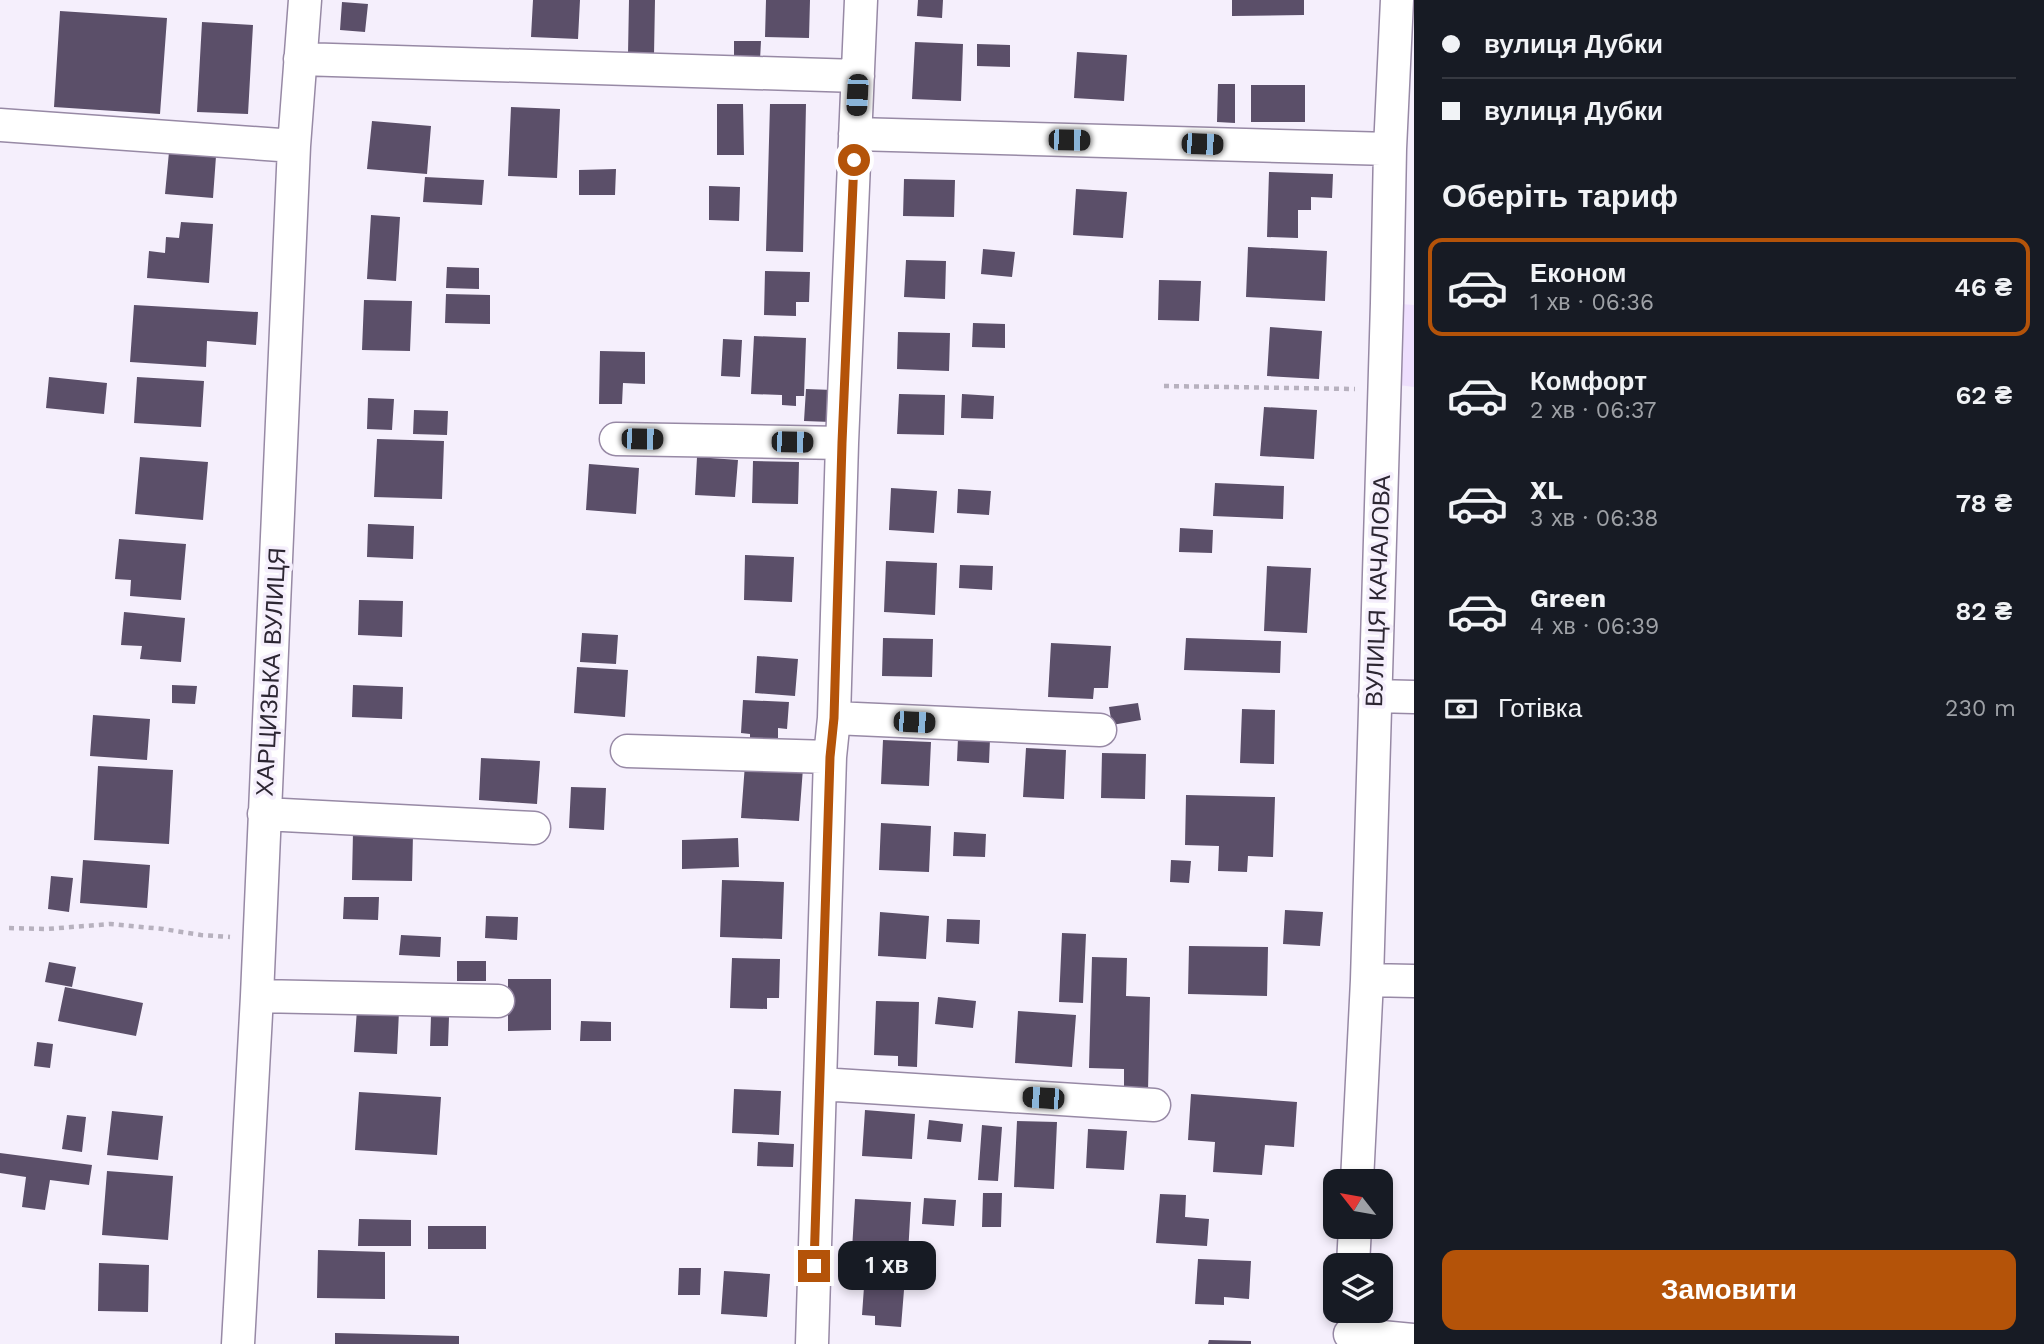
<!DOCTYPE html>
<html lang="uk">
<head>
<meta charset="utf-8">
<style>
	body { margin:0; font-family:"Work Sans",sans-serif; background:#242831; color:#f1f3f6; height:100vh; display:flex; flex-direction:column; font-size:26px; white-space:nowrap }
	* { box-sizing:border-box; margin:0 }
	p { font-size:23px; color:#9ea1a6 }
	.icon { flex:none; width:38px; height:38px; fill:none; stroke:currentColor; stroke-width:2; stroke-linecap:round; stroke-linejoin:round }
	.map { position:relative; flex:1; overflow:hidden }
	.drawer { display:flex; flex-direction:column; background:#171b24; width:630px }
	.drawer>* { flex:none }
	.hud { display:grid; align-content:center; height:154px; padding:0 28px; background:#171b24 }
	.needle { width:46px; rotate:301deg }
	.fabs { position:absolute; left:1323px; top:1169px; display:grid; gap:14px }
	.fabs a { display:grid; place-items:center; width:70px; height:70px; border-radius:14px; background:#171b24; box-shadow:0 4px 10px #0003; font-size:35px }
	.end { position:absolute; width:32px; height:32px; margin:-16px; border:9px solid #b45309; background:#fff; box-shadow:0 0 0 4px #fff }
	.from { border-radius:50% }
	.bubble { position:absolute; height:49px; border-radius:14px; background:#171b24; box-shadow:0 4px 10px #0003; font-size:23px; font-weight:600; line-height:49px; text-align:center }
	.car { position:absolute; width:21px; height:42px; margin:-21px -10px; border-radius:9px; box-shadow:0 0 5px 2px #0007; background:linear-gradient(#222 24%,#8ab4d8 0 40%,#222 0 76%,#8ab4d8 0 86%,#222 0) }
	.hud b { display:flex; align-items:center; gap:24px; height:66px; font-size:26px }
	.hud b+b { border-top:2px solid #363941 }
	.hud i { width:18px; height:18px; background:#f1f3f6 }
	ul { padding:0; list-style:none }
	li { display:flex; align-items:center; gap:21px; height:98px; margin:0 14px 10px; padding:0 14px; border:4px solid transparent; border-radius:14px }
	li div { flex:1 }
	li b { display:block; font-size:26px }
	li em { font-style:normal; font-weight:600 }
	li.selected { border-color:#b45309 }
	li>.icon { width:63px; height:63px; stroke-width:1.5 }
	h2 { padding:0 28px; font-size:32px; line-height:84px }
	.pay { display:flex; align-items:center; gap:18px; height:77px; padding:0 28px; font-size:26px }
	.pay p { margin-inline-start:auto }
	.primary-button { display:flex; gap:14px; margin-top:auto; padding:14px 28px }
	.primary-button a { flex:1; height:80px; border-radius:14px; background:#b45309; color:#fff; font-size:28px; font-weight:600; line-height:80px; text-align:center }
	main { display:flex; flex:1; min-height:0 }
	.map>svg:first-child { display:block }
</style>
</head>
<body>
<main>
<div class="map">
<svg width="1414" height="1344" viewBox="0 0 1414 1344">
	<rect width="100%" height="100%" fill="#f5effc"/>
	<path fill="#eedffe" d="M1387 303 1414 305V387L1383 383Z"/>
	<path fill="#5b4f69" d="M533 0H580L578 39 531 37Z
		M629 0H655L654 55 628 54Z
		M766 0H810L809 38 765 37Z
		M918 0H943L942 18 917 16Z
		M1232 0H1304V15L1232 16Z
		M342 2 368 4 365 32 340 30Z
		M60 11 167 18 160 114 54 107Z
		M202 22 253 25 248 114 197 112Z
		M734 41H761L760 60H734Z
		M915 42 963 44 961 101 912 99Z
		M977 44 1010 45V67L977 66Z
		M1077 52 1127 55 1124 101 1074 98Z
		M1218 84H1235V123L1217 122Z
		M1251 85H1305V122H1251Z
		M717 104H743L744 155H717Z
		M770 104H806L803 252 766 251Z
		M511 107 560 109 557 178 508 176Z
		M372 121 431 126 427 174 367 169Z
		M169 152 216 156 213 198 165 194Z
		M616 169 615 195H579V170Z
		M1269 172 1333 174 1332 198 1311 197V210H1298V238L1267 237Z
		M425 177 484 180 482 205 423 202Z
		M904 179 955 180 954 217 903 216Z
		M709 186 740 187 739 221 709 220Z
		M1076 189 1127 192 1123 238 1073 235Z
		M371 215 400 217 396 281 367 279Z
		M181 222 213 224 209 283 147 278 149 251 165 253 166 237 179 238Z
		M1248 247 1327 251 1325 301 1246 297Z
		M983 249 1015 252 1012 277 981 274Z
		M906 260 946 261 945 299 904 297Z
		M447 267 479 268V289L446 288Z
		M765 271 810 272 809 302H796V316L764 315Z
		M1159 280 1201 281 1199 321 1158 320Z
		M446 294 490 295V324L445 323Z
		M364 300 412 301 410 351 362 350Z
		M134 305 258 312 256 345 207 341 206 367 130 362Z
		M973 323 1005 324V348L972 347Z
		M1270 327 1322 331 1319 379 1267 376Z
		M898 332 950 333 949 371 897 369Z
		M754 336 806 338 804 396H796V406L782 405V395L751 394Z
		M723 339 742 340 740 377 721 376Z
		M600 351 645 352V384L623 383 622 404H599Z
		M49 377 107 383 104 414 46 408Z
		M137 377 204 381 201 427 134 423Z
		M806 389 833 390 831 422 804 421Z
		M899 394 945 395 944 435 897 434Z
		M962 394 994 396 993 419 961 418Z
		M368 398 394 399 392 430 367 429Z
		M1264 407 1317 410 1314 459 1260 456Z
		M414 410 448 411 447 435 413 434Z
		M377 439 444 441 442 499 374 497Z
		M140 457 208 462 203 520 135 514Z
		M697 457 738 460 735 497 695 495Z
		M753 461 799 462 798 504 752 503Z
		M589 464 639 468 636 514 586 510Z
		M1215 483 1284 486 1283 519 1213 516Z
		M891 488 937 491 934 533 889 530Z
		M958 489 991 491 989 515 957 513Z
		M368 524 414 526 413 559 367 557Z
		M1180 528 1213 530 1212 553 1179 552Z
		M119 539 186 544 181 600 130 596 131 580 115 579Z
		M745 555 794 557 792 602 744 600Z
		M886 561 937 563 935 615 884 612Z
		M960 565 993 566 992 590 959 588Z
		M1267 566 1311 568 1307 633 1264 631Z
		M359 600 403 601 402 637 358 635Z
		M124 612 185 618 181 662 140 659 142 646 121 645Z
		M582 633 618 635 616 664 580 662Z
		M883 638 933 639 932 677 882 676Z
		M1186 638 1281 641 1280 673 1184 670Z
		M1051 643 1111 646 1108 688H1094L1093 699 1048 697Z
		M757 656 798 659 795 696 755 693Z
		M577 667 628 670 625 717 574 713Z
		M172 685 197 686 195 704 172 703Z
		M353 685 403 687 402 719 352 717Z
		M743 700 789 702 787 729 778 728V743L750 741V734L741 733Z
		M1138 703 1141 720 1112 725 1109 707Z
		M1242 709 1275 710 1274 764 1240 763Z
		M93 715 150 719 147 760 90 756Z
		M958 738 990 739 989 763 957 761Z
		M883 740 931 742 929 786 881 784Z
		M1026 748 1066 750 1064 799 1023 797Z
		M1102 753 1146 754 1145 799 1101 798Z
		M481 758 540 761 537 804 479 800Z
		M745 764 803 768 799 821 741 818Z
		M98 766 173 770 169 844 94 840Z
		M571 787 606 788 604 830 569 828Z
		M1186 795 1275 797 1273 857 1248 856 1247 872 1218 871 1219 846 1185 845Z
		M881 823 931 826 929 872 879 870Z
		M353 832 413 834 412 881 352 880Z
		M954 832 986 834 985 857 953 856Z
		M738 838 739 867 682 869V840Z
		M83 860 150 865 147 908 80 903Z
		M1171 860 1191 861 1189 883 1170 882Z
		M51 876 73 878 69 912 48 909Z
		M722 880 784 882 782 939 720 937Z
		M344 897H379L378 920 343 919Z
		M1285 910 1323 912 1320 946 1283 944Z
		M880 912 929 916 926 959 878 956Z
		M486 916 518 917 517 940 485 938Z
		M947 919 980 920 979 944 946 942Z
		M1062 933 1086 934 1083 1003 1059 1002Z
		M401 935 441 937 440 957 399 955Z
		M1189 946 1268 947 1267 996 1188 994Z
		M1092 957 1127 958 1126 996 1150 997 1148 1092H1124V1069L1089 1068Z
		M732 958 780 959 779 998H767V1009L730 1008Z
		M457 961H486V981H457Z
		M49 962 76 967 72 987 45 982Z
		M508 979H551V1030L508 1031Z
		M65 987 143 1003 136 1036 58 1021Z
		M938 997 976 1001 973 1028 935 1024Z
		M876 1001 919 1002 917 1067 898 1066V1056L874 1055Z
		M357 1009 399 1011 397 1054 354 1052Z
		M1018 1011 1076 1015 1072 1067 1015 1063Z
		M431 1016 449 1017 448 1046H430Z
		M581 1021 611 1022V1041H580Z
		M37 1042 53 1044 50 1068 34 1066Z
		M734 1089 781 1091 779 1135 732 1133Z
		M359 1092 441 1097 437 1155 355 1150Z
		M1191 1094 1297 1102 1294 1147 1265 1145 1262 1175 1213 1172 1215 1142 1188 1140Z
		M865 1110 915 1114 912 1159 862 1156Z
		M112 1111 163 1116 158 1160 107 1155Z
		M67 1115 86 1117 82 1152 62 1149Z
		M929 1120 963 1124 961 1142 927 1139Z
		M1017 1121 1057 1122 1054 1189 1014 1187Z
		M982 1125 1002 1127 998 1181 978 1180Z
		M1088 1129 1127 1131 1124 1170 1086 1168Z
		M758 1142 794 1144 793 1167 757 1166Z
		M0 1153 92 1165 89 1185 50 1180 45 1210 22 1207 26 1177 0 1173Z
		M107 1171 173 1176 168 1240 102 1235Z
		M983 1193H1002L1001 1227H982Z
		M1160 1194 1186 1195 1185 1217 1209 1219 1207 1246 1156 1243Z
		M924 1198 956 1200 954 1226 922 1224Z
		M855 1199 911 1202 908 1254 852 1250Z
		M359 1219 411 1220V1246H358Z
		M428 1226H486V1249H428Z
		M318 1250 385 1252V1299L317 1298Z
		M1198 1259 1251 1261 1249 1299 1224 1297V1305L1195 1304Z
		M99 1263 149 1265 148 1312 98 1311Z
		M679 1268H701L700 1295H678Z
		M724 1271 770 1274 767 1317 721 1314Z
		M864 1287 904 1290 901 1327 875 1325V1316L862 1315Z
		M335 1333 459 1336V1344H335Z
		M1209 1340 1251 1341V1344H1208Z"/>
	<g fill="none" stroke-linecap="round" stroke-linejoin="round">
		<g stroke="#9789a5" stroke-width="35">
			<path id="minor" d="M300 59 858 76
				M0 125 294 146
				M855 134 1390 149
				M616 439 842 443
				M1375 696 1414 697
				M834 718 1100 730
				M627 751 830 757
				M264 814 534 828
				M1367 980 1414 981
				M257 996 498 1001
				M820 1084 1154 1105
				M1357 1181 1367 980 1387 303 1390 149 1397 0
				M1353 1265 1355 1227
				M1350 1334 1414 1340
				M238 1344 257 996 294 146 305 0
				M812 1344 830 757 834 718 842 443 861 0"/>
		</g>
		<path stroke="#b7b1be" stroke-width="4.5" stroke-dasharray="5 5" stroke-linecap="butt" d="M1164 386 1355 389
			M9 928 47 929 110 924 163 929 201 935 230 937"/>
		<use href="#minor" stroke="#fff" stroke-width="32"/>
	</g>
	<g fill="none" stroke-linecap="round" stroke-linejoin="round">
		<path stroke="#b45309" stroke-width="9" d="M814 1266 830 757 834 718 842 443 854 160"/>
	</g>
	<g text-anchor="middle" stroke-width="7" stroke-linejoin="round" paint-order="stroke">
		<g font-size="24" fill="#2c2632" stroke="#f5effc">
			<text transform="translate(1378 591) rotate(-88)" y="8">ВУЛИЦЯ КАЧАЛОВА</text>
			<text transform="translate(271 672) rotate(-87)" y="8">ХАРЦИЗЬКА ВУЛИЦЯ</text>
		</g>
	</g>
</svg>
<div class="fabs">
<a><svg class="needle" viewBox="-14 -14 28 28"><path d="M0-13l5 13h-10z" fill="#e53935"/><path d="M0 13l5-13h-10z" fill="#9ea1a6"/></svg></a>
<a><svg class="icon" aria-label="layers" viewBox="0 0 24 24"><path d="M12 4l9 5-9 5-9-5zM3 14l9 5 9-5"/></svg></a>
</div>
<i class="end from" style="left:854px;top:160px"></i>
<i class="end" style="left:814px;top:1266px"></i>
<div class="bubble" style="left:838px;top:1241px;width:98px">1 хв</div>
<i class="car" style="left:857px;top:95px;rotate:183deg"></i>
<i class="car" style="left:1069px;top:140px;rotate:91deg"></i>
<i class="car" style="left:1202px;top:144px;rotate:92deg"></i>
<i class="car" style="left:642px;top:439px;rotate:91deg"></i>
<i class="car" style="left:792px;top:442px;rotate:91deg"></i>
<i class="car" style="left:914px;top:722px;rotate:93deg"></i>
<i class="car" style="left:1043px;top:1098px;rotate:274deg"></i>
</div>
<section class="drawer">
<div class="hud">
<b><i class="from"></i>вулиця Дубки</b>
<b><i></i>вулиця Дубки</b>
</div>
<h2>Оберіть тариф</h2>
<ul>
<li class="selected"><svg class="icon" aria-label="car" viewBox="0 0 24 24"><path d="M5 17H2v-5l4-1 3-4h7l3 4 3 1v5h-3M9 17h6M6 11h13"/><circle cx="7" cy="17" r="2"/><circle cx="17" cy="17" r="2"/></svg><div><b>Економ</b><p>1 хв · 06:36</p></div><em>46 ₴</em></li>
<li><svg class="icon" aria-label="car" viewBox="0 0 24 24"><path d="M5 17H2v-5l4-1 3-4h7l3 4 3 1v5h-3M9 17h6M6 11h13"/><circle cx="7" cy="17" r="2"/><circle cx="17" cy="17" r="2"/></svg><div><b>Комфорт</b><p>2 хв · 06:37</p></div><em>62 ₴</em></li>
<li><svg class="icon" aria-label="car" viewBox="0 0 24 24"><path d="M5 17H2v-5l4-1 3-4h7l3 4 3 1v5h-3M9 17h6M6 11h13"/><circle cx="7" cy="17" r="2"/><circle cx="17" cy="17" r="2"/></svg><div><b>XL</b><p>3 хв · 06:38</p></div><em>78 ₴</em></li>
<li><svg class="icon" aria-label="car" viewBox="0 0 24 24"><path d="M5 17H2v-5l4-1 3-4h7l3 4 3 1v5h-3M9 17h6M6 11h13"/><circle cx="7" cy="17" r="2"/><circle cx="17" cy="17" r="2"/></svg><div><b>Green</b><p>4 хв · 06:39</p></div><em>82 ₴</em></li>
</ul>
<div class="pay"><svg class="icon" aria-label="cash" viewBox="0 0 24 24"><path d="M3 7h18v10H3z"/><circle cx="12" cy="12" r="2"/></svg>Готівка<p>230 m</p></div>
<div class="primary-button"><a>Замовити</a></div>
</section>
</main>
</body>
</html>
